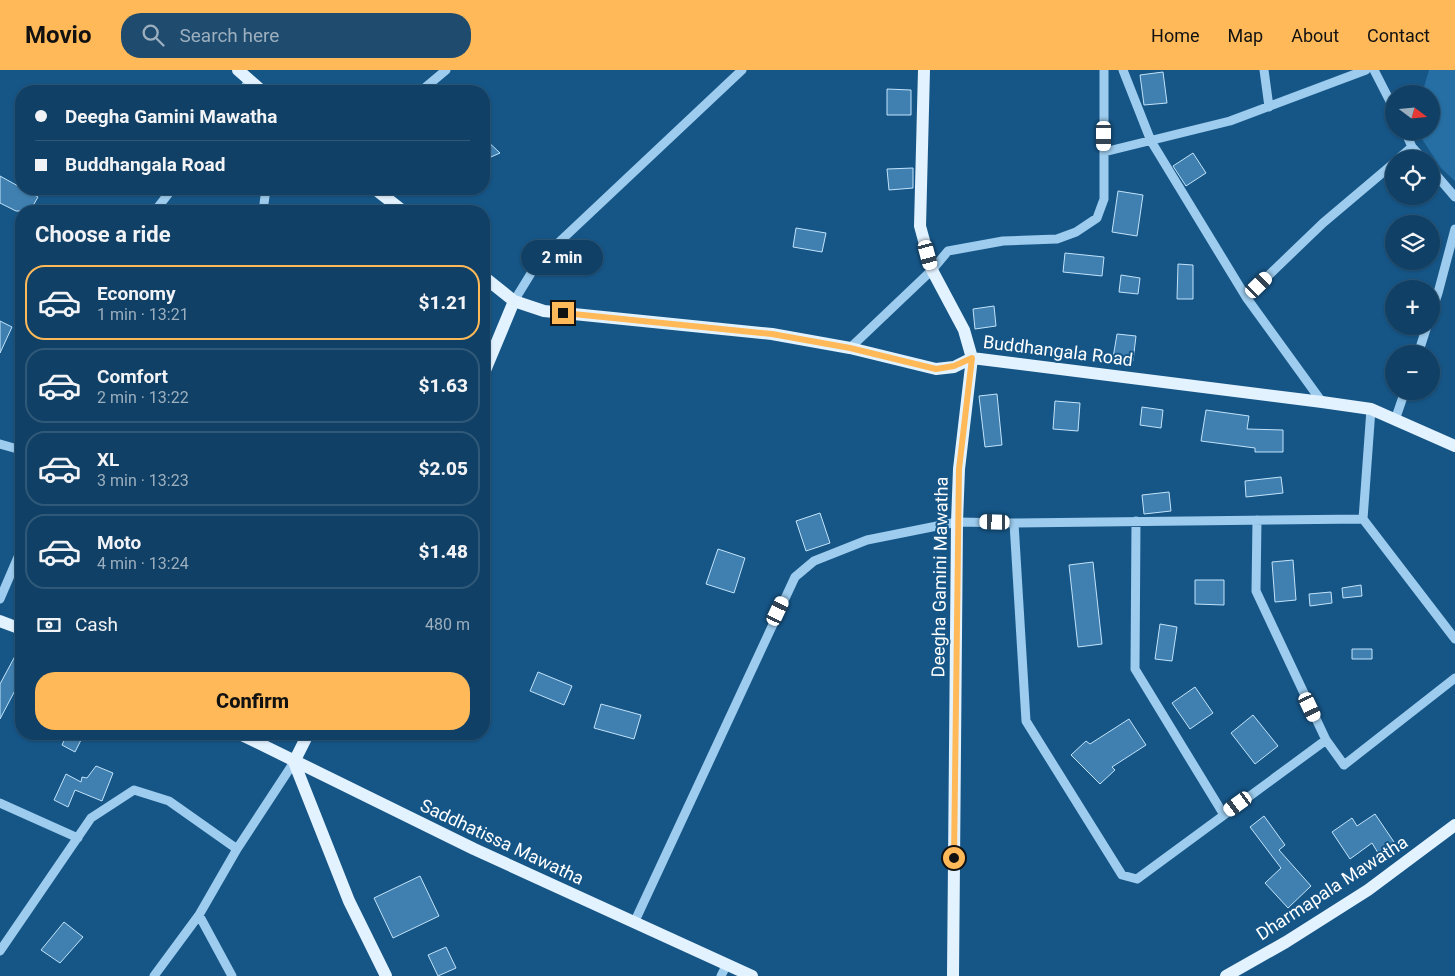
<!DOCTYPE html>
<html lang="en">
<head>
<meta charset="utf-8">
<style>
	body { margin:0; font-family:Roboto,sans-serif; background:#1e4b6e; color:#f1f3f6; height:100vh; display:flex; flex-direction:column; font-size:19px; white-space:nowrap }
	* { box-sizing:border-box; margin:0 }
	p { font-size:16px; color:#9cafbf }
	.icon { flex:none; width:28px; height:28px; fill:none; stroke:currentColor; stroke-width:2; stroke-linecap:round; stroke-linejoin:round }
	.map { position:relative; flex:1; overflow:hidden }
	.details { position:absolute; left:15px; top:135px; width:475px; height:535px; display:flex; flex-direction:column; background:#104065; border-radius:20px; box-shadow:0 1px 4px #0004,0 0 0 1px #305979 }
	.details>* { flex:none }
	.guide { position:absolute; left:15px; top:15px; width:475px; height:110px; border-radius:20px; box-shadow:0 1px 4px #0004,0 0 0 1px #305979; display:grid; align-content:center; height:110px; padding:0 20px; background:#104065 }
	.needle { width:32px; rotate:106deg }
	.buttons { position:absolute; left:1385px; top:15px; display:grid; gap:10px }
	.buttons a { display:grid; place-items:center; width:55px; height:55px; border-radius:50%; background:#104065; box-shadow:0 1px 4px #0004,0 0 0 1px #305979; font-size:25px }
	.end { position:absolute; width:22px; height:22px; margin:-11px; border:6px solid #ffb959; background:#111; box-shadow:0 0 0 2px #111 }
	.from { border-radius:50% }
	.bubble { position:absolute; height:35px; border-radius:18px; background:#104065; box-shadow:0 1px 4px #0004,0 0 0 1px #305979; font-size:16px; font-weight:800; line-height:35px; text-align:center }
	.car { position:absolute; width:15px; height:30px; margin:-15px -8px; border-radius:6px; box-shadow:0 0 4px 1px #0007; background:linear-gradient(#fff 24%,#345 0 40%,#fff 0 76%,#345 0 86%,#fff 0) }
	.guide b { display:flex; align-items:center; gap:18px; height:48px; font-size:19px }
	.guide b+b { border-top:1px solid #305979 }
	.guide i { width:12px; height:12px; background:#f1f3f6 }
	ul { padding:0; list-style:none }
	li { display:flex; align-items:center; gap:15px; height:75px; margin:0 10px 8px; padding:0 10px; border:2px solid #305979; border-radius:20px }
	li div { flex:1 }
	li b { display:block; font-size:19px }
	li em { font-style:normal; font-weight:800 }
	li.current { border-color:#ffb959 }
	li>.icon { width:45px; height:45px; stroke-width:1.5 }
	h2 { padding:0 20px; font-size:22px; line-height:60px }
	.pay { display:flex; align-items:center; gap:12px; height:55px; padding:0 20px; font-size:19px }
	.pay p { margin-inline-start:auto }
	.button { display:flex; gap:10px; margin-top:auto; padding:10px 20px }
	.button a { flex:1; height:58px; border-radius:20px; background:#ffb959; color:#111; font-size:20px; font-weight:800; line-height:58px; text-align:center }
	header { display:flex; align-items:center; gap:30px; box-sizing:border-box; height:70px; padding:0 25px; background:#ffb959; color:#111 }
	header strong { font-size:24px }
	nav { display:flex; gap:28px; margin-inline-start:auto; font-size:18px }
	.search { width:350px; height:45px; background:#1e4b6e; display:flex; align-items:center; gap:12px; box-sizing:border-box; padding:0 18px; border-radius:20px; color:#9cafbf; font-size:19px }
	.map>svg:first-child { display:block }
</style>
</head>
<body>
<header>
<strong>Movio</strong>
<div class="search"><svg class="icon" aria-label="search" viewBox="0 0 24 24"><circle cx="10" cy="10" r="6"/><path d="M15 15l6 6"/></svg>Search here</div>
<nav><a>Home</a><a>Map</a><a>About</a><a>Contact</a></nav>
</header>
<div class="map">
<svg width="1455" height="906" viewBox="0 0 1455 906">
	<rect width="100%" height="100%" fill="#165687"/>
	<path fill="#266fa4" d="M1429 0H1455V111L1441 98 1420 66V61H1431V24H1422Z"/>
	<path fill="#3f80b1" stroke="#c2e3fa" d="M1163 2 1167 33 1144 35 1140 5Z
		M887 19 911 20V45H887Z
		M484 68 500 83 484 90Z
		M1193 83 1206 103 1186 116 1173 96Z
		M913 98V118L889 120 887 99Z
		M0 106 38 127 30 141H16L0 133Z
		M1118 121 1143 125 1137 166 1112 162Z
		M796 158 826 163 822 182 793 177Z
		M1065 183 1104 187 1102 206 1063 202Z
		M1178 194 1193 195V229H1177Z
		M1121 205 1140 208 1138 224 1119 222Z
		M994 236 996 256 975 259 973 239Z
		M0 251 12 257 0 283Z
		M1117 264 1136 266 1133 291 1113 288Z
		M997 324 1002 375 985 377 979 326Z
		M1055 331 1080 333 1078 361 1053 359Z
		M1142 337 1163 340 1161 358 1140 355Z
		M1206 340 1249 346 1247 359 1283 360V382H1255V378L1201 371Z
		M1281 407 1283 423 1246 427 1245 411Z
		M1169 422 1171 441 1144 444 1142 425Z
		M820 443 830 473 806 481 796 451Z
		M718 479 745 488 734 523 706 514Z
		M1293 490 1296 530 1275 532 1272 492Z
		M1093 492 1102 574 1078 577 1069 495Z
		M1195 510H1224V535L1195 534Z
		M1361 515 1362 526 1343 528 1342 518Z
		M1331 522 1332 533 1310 536 1309 524Z
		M1160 554 1177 557 1172 591 1155 589Z
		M21 575V609L0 649V614Z
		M1352 579H1372V589H1352Z
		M538 602 572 616 564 635 530 621Z
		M1195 617 1213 643 1190 659 1172 633Z
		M601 634 641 645 634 669 594 658Z
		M1253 645 1278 676 1255 694 1231 663Z
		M1129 649 1146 675 1112 697 1115 700 1100 714 1071 685 1086 671 1090 674Z
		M67 664H84L75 682 62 675Z
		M96 696 113 703 102 731 75 720 68 737 54 730 66 704 81 712 82 707 87 708Z
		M1375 744 1394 772 1378 783 1372 773 1350 789 1332 762 1352 748 1357 756Z
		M1264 746 1285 775 1279 780 1311 816 1288 838 1265 813 1281 798 1250 757Z
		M420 806 439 846 393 868 374 828Z
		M64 852 83 867 60 893 41 880Z
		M446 877 456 898 438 906 428 885Z"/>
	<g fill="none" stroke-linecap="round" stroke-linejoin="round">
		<path stroke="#9dccee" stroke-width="9" d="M1123 0 1151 71 1246 227 1322 332
			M1264 0 1269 37
			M1374 0 1394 39
			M242 21 249 11
			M421 21 446 0
			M1405 61 1412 77 1423 89
			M1104 82 1230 51 1366 0
			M1398 89 1412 77
			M1431 99 1455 127
			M155 141 172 119
			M263 141 266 119
			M1246 227 1323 153 1394 93
			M514 231 538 192 742 0
			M1431 244 1438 223 1455 159
			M850 278 932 200 948 181 1003 171 1057 169 1076 162 1097 148 1104 129V0
			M1418 284 1427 256
			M1395 350 1405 321
			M0 374 21 380
			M1363 449 1371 339
			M1257 450 1256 521 1326 670 1344 695 1455 608
			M1136 451 1135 599 1224 745
			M1014 453 1026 651 1122 805 1137 809 1326 670
			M0 529 21 480
			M0 733 78 768
			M199 845 232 906
			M634 853 795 507 814 491 867 470 957 452 1014 453 1363 449 1455 569
			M0 881 91 748 134 720 169 731 237 779
			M154 906 199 845 237 779 294 692
			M721 906 727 894"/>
		<path stroke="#e3f2ff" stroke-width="12" d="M238 0 262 21
			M924 0 920 156 932 200 964 260 972 288 959 399 957 452 953 906
			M375 119 403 141
			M484 207 514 231 544 241 772 264 850 278 936 299 954 297 972 288 1322 332 1371 339 1455 376
			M484 303 514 231
			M0 551 21 559
			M240 664 474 779 752 906
			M308 664 294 692 349 831 386 906
			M1226 906 1286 872 1368 820 1455 755"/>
	</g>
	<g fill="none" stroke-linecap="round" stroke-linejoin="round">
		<path stroke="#ffb959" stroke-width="6" d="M563 243 772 264 850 278 936 299 954 296 972 288 959 399 954 788"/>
	</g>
	<g text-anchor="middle" stroke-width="4" stroke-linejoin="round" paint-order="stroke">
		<g font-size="18" fill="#fff" stroke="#165687">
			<text transform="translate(1058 281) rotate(7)" y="6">Buddhangala Road</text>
			<text transform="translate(940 507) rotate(-89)" y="6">Deegha Gamini Mawatha</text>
			<text transform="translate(502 772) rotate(25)" y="6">Saddhatissa Mawatha</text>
			<text transform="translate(1332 818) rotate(-33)" y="6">Dharmapala Mawatha</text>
		</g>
	</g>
</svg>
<div class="buttons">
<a><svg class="needle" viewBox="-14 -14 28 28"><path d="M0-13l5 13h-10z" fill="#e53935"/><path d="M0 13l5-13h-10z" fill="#9cafbf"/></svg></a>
<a><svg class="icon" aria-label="locate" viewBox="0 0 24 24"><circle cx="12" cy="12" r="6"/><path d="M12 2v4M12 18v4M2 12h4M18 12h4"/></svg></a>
<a><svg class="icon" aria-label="layers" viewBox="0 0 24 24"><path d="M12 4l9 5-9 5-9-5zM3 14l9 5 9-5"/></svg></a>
<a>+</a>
<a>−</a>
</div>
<i class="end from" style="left:954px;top:788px"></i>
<i class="end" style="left:563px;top:243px"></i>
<div class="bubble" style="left:521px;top:170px;width:82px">2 min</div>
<i class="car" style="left:1104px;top:66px;rotate:180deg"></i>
<i class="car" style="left:928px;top:185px;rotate:165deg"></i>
<i class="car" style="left:1259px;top:215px;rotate:46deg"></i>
<i class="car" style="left:995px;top:452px;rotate:271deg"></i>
<i class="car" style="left:778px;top:541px;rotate:25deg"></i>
<i class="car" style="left:1310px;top:637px;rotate:155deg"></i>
<i class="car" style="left:1238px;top:734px;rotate:234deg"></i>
<div class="guide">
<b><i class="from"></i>Deegha Gamini Mawatha</b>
<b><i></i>Buddhangala Road</b>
</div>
<section class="details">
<h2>Choose a ride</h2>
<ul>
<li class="current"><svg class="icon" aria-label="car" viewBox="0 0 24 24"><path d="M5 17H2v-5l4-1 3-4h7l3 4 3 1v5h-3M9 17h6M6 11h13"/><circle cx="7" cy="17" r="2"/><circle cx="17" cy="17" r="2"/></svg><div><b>Economy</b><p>1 min · 13:21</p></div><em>$1.21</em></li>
<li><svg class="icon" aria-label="car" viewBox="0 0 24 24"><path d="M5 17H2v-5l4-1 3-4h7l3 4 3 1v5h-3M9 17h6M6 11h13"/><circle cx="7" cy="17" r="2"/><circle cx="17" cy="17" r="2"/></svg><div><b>Comfort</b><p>2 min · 13:22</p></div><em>$1.63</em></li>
<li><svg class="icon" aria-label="car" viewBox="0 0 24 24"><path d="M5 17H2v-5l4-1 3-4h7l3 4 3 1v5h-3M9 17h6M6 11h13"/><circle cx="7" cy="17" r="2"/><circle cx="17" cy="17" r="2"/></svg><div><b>XL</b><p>3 min · 13:23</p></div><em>$2.05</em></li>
<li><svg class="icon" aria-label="car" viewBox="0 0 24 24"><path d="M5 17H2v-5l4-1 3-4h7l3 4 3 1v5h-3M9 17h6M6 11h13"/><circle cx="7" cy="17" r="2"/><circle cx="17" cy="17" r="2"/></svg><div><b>Moto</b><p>4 min · 13:24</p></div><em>$1.48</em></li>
</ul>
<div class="pay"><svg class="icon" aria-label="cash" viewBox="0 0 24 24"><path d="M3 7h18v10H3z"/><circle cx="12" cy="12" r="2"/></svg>Cash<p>480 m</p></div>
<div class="button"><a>Confirm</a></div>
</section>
</div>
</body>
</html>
